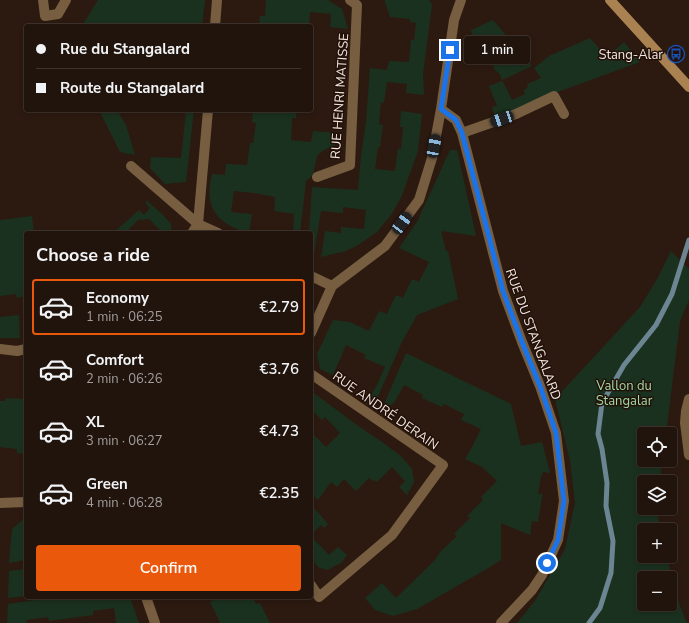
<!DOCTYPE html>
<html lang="en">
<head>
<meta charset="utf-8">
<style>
	body { margin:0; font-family:"Nunito Sans",sans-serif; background:#2d211a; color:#f1f3f6; height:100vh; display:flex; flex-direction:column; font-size:15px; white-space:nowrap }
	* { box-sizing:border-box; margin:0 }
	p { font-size:13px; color:#a29e9d }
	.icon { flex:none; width:22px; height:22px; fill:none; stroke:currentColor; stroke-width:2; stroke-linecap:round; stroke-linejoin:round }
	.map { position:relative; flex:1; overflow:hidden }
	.panel { position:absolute; left:24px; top:231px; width:289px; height:368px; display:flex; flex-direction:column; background:#21140c; border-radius:4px; box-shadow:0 2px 6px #0003,0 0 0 1px #3e332d }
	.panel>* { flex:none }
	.hud { position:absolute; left:24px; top:24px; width:289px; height:88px; border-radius:4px; box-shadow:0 2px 6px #0003,0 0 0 1px #3e332d; display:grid; align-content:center; height:88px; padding:0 12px; background:#21140c }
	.controls { position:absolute; left:637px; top:427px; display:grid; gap:8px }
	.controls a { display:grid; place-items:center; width:40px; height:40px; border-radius:4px; background:#21140c; box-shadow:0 2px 6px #0003,0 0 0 1px #3e332d; font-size:20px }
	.end { position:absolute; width:18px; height:18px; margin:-9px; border:5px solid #1a73e8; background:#fff; box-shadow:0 0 0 2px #fff }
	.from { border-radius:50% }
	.bubble { position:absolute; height:28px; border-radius:4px; background:#21140c; box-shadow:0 2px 6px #0003,0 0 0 1px #3e332d; font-size:13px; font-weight:600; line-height:28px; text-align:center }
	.car { position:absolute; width:12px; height:24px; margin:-12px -6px; border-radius:5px; box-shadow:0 0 3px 1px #0007; background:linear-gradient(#222 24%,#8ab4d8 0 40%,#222 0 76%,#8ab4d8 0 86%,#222 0) }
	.hud b { display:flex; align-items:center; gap:14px; height:38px; font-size:15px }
	.hud b+b { border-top:1px solid #3e332d }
	.hud i { width:10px; height:10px; background:#f1f3f6 }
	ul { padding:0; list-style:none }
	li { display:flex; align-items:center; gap:12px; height:56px; margin:0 8px 6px; padding:0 4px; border:2px solid transparent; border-radius:4px }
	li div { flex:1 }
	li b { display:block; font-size:15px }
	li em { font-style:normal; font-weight:600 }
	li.current { border-color:#ea580c }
	li>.icon { width:36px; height:36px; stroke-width:1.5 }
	h2 { padding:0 12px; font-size:18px; line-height:48px }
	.button { display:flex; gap:8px; margin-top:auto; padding:8px 12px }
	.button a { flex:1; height:46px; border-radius:4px; background:#ea580c; color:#fff; font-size:16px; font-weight:600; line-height:46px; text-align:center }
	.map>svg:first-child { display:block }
</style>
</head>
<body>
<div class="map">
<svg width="689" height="623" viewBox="0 0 689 623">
	<rect width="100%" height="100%" fill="#2c1a10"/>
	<path fill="#1b311f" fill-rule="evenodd" d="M98 0H205L202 26H82Z
		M266 0H328L342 9 348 29 330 27 331 14 310 12 309 26H259L260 16H265Z
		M385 0H429L432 5 423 74 424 95 406 93 407 84 387 82 384 103 381 102 379 124 383 125 380 147H378L375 169 395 171 398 149H401L403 127H400L401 111 422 114 418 151 401 198 391 215 377 232 358 245 346 251 321 257 325 231 341 233V227L364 229 366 210 343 207V213L321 211 314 255H311V233H309L312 187 358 190 361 156 366 122 370 68 387 70 389 61 409 62 411 40H414L416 23 410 22V19L390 17 385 3Z
		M493 20 532 66 502 80 512 100 525 94 524 90 528 87 527 84 541 78 534 68 549 56 590 38 607 57 624 42 640 62 552 94 496 120 492 107 497 106 489 86 502 81 500 74 494 69 489 40 475 42 471 30Z
		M99 110H117L126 125 135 155 120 152Z
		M174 110H194L186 182 165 184 150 168 151 157 181 158 186 112Z
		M253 110H297L296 118H292L291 140 311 142 313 131 337 133 336 144 324 150 317 156 313 175 306 181 300 233H293L294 214 274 211 275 197 254 193 234 191 231 212 252 214 249 233H245C238 229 229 226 223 221 207 208 208 192 212 174L225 175 226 164 247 165 250 143H253L256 123 252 122Z
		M450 150H457L476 236 441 231 446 251H448L458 299 417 315 402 342 375 403 371 405 367 401 377 385 385 367 364 358 366 355 346 345 333 375 320 369 317 354 333 320 350 322 369 331 379 311 387 314 396 295 403 298 412 279 419 282 429 262 399 248 417 222Z
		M146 200 162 214 171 224 172 233H159L161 231 149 219 138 220 129 229 133 233H113L139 210 144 215 150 208 146 204Z
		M32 216 34 233H26V296L17 298 16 294 0 296V220Z
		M671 251 689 269V300L680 321 666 434H644V460H662L660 482H644V508H656L661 530H644V556H667L675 593 686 621 689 623H517L535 601 565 549 575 503 570 461 555 399 640 307 657 279ZM644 578H670V604H644Z
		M19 315 20 338H0V317Z
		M406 353 511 404 521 446 542 442 550 473 543 472 542 476H541L538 494H543L542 497 538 522 532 521 530 535 501 523V560L485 570 417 609 393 616 375 610 365 598 382 583 396 598 434 561 441 551 457 536 454 534 470 518 467 516 483 500 481 497 497 481 482 467 465 459 472 447 481 429 461 420 464 414 444 404 442 407 422 398 423 395 404 385 394 403 382 409Z
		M311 391 357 425 382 442 401 456 412 469 414 482 407 495 399 487 405 481 392 467 377 482 374 480 373 481 369 478 356 491 344 479 337 487 331 482 318 500 311 493V432L326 447 340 433 325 417 322 420 311 409Z
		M6 398 26 399V454L17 453V449L0 447V401H5Z
		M315 509 328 524 324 528 321 525 311 535V513Z
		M26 517V539L24 540 26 560 9 563 12 529Z
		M311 536 329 555 338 547 347 555 341 563 327 570 318 567 311 558Z
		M24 569 26 584V596L8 598 9 571Z
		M56 597H130L139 623H116L114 608 93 611V615L49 621 48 617 26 620 27 623H7L8 604Z
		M219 597H253L256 604 260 603 270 623H219L220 622 210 602 219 598Z"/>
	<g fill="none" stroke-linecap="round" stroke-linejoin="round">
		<path stroke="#6b8592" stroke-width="5" d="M589 623 600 608 611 573 613 541 606 506 607 483 602 449 598 434 602 403 624 365 656 325 672 294 689 240"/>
		<path stroke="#775e41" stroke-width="10" d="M43 0 45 16 58 14 66 0
			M461 0 454 20 441 109 456 120 462 133 503 291 522 342 540 386 556 433 564 501 558 540 542 575 532 590 501 623
			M215 26 217 0
			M462 133 516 114 554 96 564 114
			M131 166 198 224 218 233
			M317 177 350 165 357 5 350 0
			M192 233 198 224 208 110
			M311 276 332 286
			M311 333 332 286 385 246 419 200 432 158 441 109
			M0 349 17 351 26 349
			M311 374 443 465 392 535 319 597 311 585
			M689 399 686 411 685 423 689 455
			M0 503 26 502
			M146 597 155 623"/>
		<path stroke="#aa8252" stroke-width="10" d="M610 0 689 87"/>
	</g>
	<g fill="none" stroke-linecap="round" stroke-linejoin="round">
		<path stroke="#1a73e8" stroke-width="5" d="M450 50 441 109 456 120 462 133 503 291 522 342 540 386 556 433 564 501 558 540 547 563"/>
	</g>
	<defs>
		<g id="bus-ring" transform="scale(0.9)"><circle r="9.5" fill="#221108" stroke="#1a4fb4" stroke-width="1.5"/><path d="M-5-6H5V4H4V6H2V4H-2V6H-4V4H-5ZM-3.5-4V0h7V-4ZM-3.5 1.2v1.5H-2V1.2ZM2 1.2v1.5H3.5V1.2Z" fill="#1a4fb4"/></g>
	</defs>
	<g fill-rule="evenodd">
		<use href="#bus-ring" x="676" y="54"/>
	</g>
	<g text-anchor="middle" stroke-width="3" stroke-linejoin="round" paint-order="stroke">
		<g font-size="13" fill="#f3e6e0" stroke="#221108" text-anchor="end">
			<text x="663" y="59">Stang-Alar</text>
		</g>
		<g font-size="13" fill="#f3e6e0" stroke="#221108">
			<text transform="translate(339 96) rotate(-86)" y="5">RUE HENRI MATISSE</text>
			<text transform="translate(534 334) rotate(70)" y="5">RUE DU STANGALARD</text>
			<text transform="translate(386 410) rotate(35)" y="5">RUE ANDRÉ DERAIN</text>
		</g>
		<g font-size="13" fill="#a0d8a7" stroke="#221108">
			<text x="624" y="390">Vallon du<tspan x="624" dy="15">Stangalar</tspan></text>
		</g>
	</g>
</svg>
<div class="controls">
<a><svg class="icon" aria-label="locate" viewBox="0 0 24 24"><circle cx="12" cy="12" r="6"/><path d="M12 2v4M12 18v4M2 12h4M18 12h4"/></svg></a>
<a><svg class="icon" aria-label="layers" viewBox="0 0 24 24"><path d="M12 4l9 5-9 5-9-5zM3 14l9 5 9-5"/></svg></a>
<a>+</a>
<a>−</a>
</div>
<i class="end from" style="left:547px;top:563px"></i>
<i class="end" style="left:450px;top:50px"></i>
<div class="bubble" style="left:464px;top:36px;width:66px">1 min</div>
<i class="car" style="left:502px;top:119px;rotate:251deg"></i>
<i class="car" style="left:434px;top:146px;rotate:11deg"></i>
<i class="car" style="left:402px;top:223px;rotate:37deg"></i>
<div class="hud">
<b><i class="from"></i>Rue du Stangalard</b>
<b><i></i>Route du Stangalard</b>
</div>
<section class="panel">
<h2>Choose a ride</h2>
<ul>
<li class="current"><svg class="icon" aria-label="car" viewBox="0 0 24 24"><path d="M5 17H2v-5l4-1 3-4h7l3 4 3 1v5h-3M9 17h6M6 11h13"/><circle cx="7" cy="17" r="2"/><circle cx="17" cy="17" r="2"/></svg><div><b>Economy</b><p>1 min · 06:25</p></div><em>€2.79</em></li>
<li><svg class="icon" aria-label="car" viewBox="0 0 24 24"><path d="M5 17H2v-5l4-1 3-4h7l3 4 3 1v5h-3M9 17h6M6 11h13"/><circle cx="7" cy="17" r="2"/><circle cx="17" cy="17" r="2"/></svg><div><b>Comfort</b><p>2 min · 06:26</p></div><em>€3.76</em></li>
<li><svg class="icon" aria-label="car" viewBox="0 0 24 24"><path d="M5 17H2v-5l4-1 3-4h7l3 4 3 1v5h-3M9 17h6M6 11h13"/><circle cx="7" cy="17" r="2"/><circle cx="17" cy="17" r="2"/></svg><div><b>XL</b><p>3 min · 06:27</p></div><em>€4.73</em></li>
<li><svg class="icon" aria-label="car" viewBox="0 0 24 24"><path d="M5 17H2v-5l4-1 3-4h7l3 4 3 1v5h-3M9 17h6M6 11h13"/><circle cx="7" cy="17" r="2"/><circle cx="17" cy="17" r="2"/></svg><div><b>Green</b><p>4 min · 06:28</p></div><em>€2.35</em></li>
</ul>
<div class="button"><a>Confirm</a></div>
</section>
</div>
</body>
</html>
